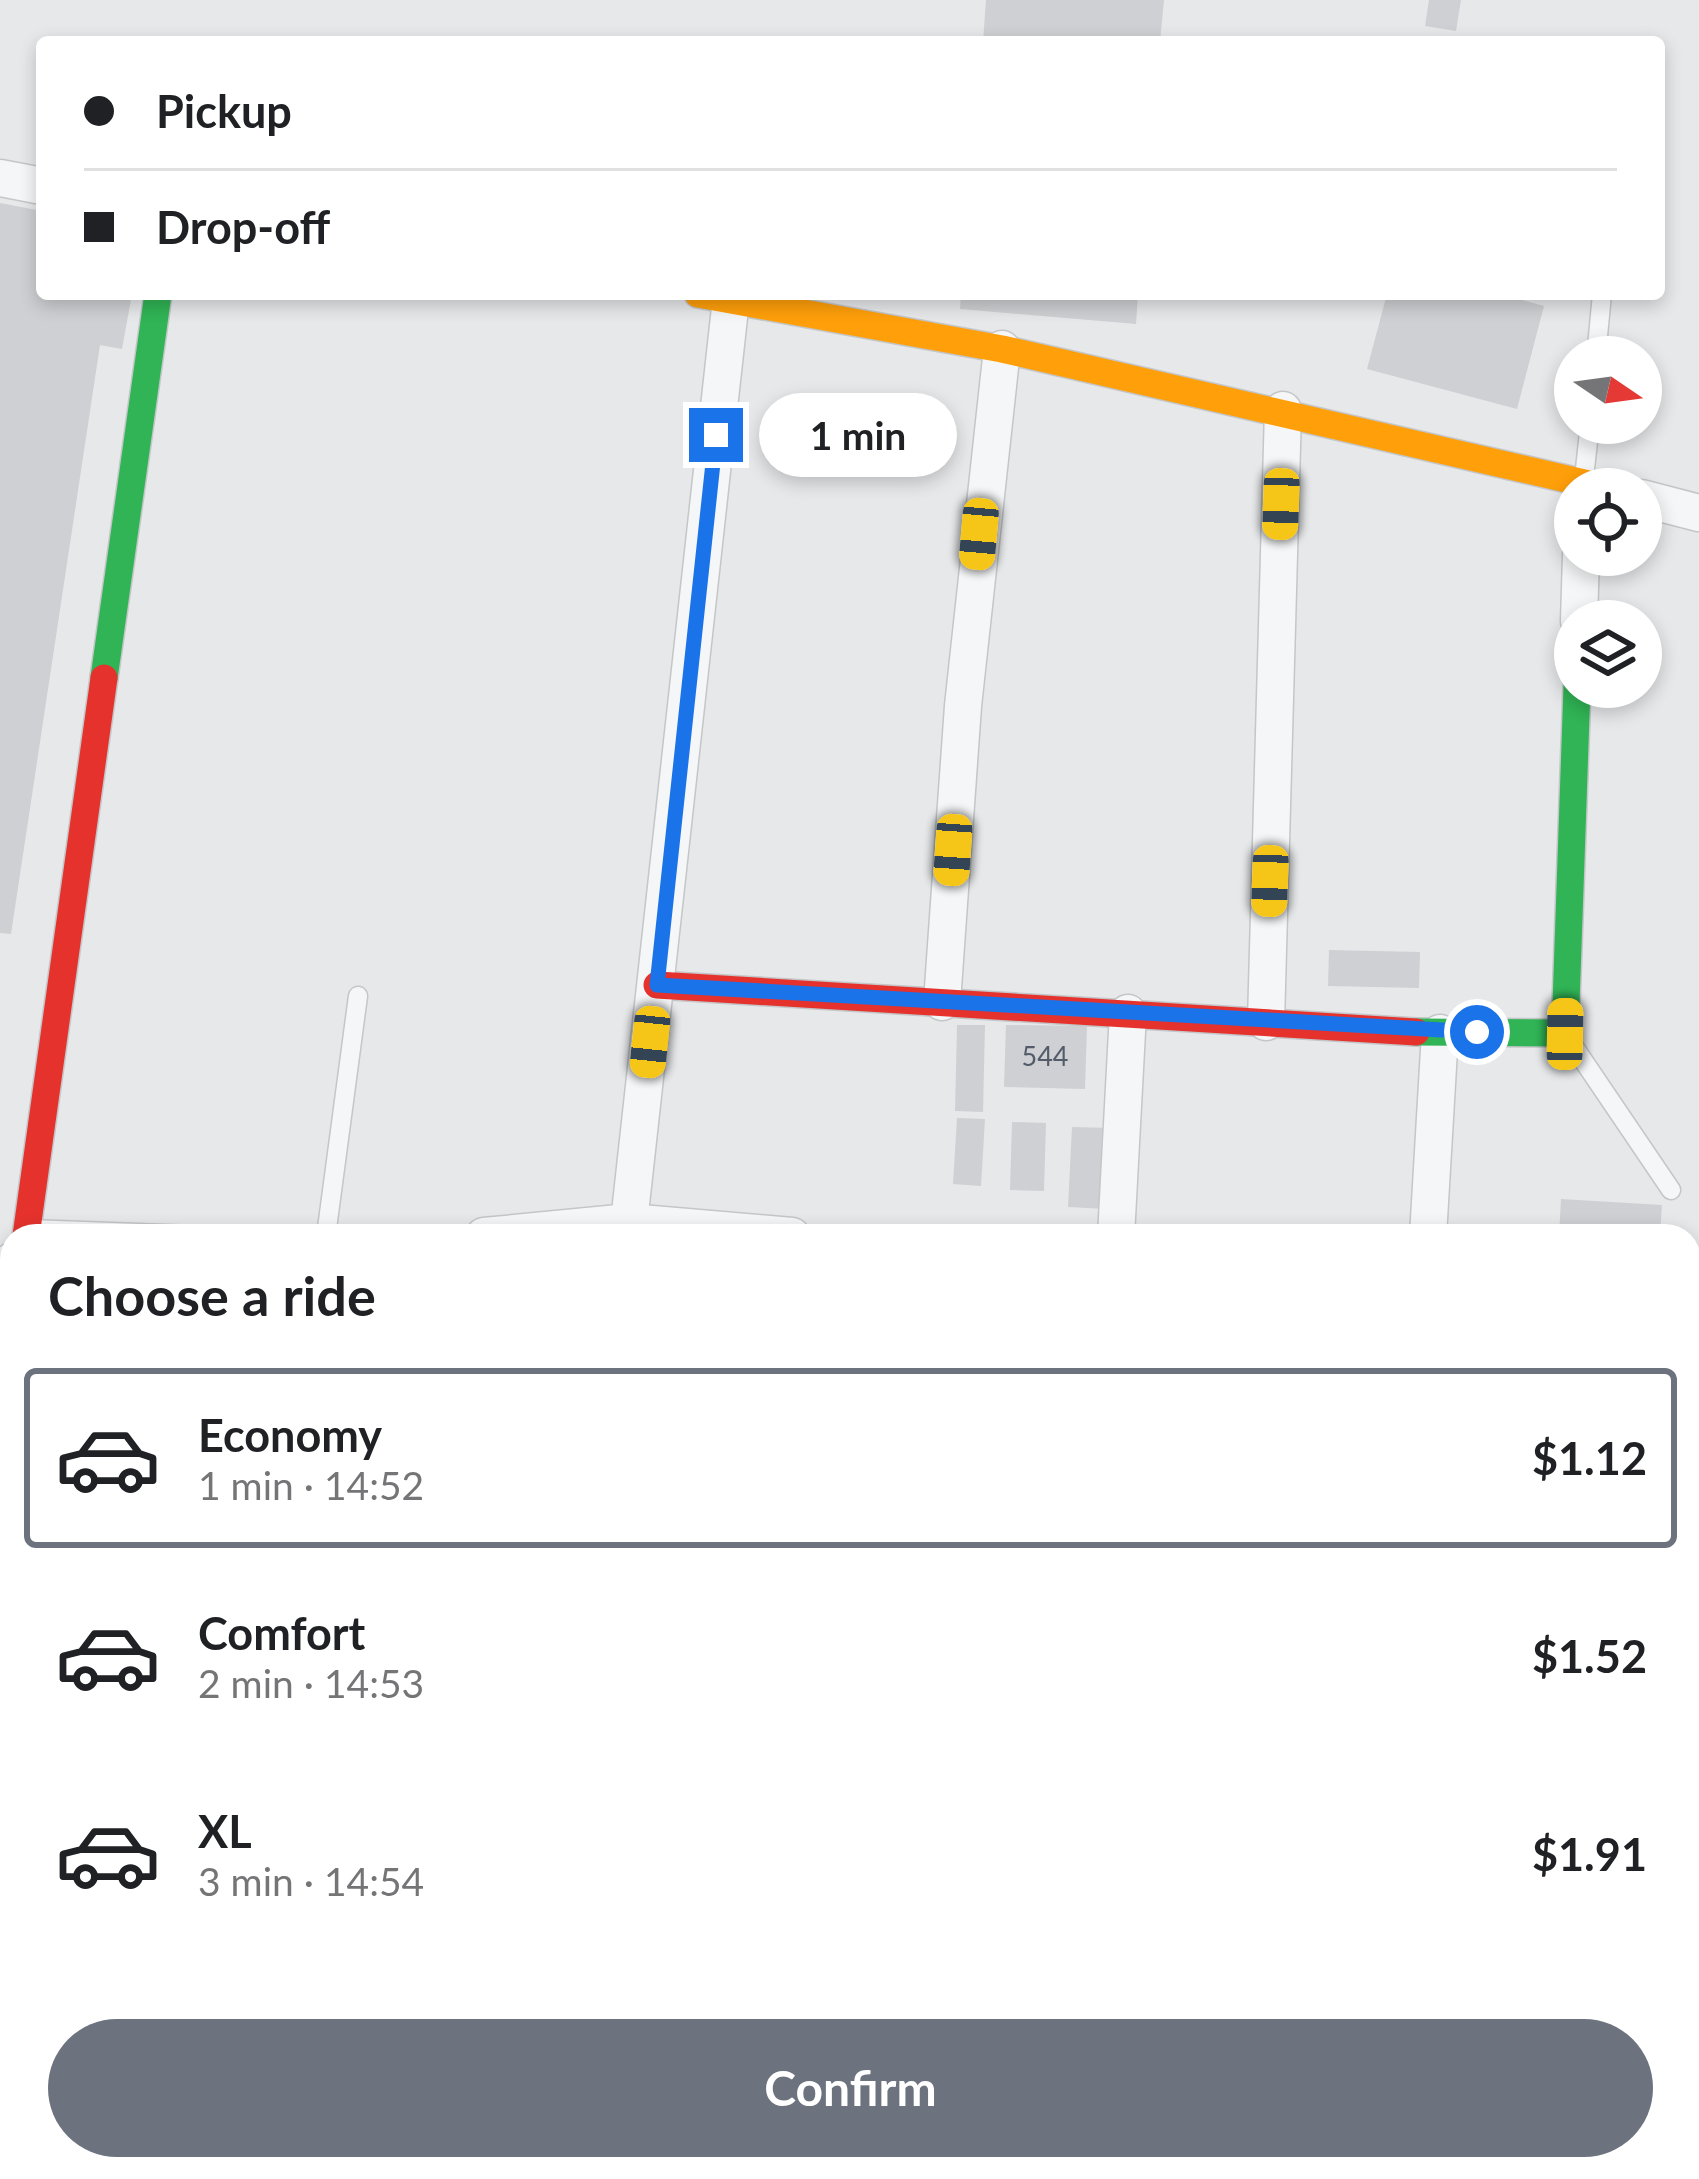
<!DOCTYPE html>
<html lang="en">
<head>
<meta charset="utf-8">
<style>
	body { margin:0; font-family:Lato,sans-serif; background:#f2f2f2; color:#202124; height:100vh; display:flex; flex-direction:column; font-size:45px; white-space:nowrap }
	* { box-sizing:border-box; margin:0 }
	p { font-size:39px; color:#757577 }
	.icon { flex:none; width:66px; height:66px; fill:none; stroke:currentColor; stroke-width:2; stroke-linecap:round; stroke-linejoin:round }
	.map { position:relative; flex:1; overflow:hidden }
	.details { position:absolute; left:0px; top:1224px; width:1701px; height:957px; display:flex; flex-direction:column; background:#fff; border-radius:36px 36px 0 0; box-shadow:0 6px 18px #0003 }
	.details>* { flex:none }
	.top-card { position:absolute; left:36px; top:36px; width:1629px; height:264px; border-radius:12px; box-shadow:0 6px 18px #0003; display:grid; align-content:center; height:264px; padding:0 48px; background:#fff }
	.needle { width:78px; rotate:103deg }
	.buttons { position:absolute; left:1554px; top:336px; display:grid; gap:24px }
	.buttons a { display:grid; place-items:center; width:108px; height:108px; border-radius:50%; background:#fff; box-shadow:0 6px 18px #0003; font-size:60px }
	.end { position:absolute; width:54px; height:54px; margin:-27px; border:15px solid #1a73e8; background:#fff; box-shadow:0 0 0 6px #fff }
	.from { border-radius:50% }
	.bubble { position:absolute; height:84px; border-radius:42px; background:#fff; box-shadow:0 6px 18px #0003; font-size:39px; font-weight:700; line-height:84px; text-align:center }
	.car { position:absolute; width:36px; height:72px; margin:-36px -18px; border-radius:15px; box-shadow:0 0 9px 3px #0007; background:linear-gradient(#f5c518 24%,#345 0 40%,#f5c518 0 76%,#345 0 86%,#f5c518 0) }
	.top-card b { display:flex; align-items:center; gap:42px; height:114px; font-size:45px }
	.top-card b+b { border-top:3px solid #e0e0e0 }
	.top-card i { width:30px; height:30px; background:#202124 }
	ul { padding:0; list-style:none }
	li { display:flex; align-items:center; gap:36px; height:180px; margin:0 24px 18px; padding:0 24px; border:6px solid transparent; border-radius:12px }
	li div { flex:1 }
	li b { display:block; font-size:45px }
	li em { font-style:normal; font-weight:700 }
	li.active { border-color:#6c737f }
	li>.icon { width:108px; height:108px; stroke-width:1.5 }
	h2 { padding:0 48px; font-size:54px; line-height:144px }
	.button { display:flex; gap:24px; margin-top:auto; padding:24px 48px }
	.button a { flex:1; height:138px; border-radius:72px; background:#6c737f; color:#fff; font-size:48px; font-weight:700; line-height:138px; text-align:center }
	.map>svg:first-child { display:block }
</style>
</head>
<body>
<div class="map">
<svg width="1699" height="2179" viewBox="0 0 1699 2179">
	<rect width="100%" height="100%" fill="#e6e8ea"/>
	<path fill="#ced0d3" d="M986 0H1164L1160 42H983Z
		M1429 0H1461L1456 31 1425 26Z
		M0 203 42 211V294H132L122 349 100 345 11 934 0 933Z
		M961 294H1138L1136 324 960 309Z
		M1387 294H1500L1544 306 1517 409 1367 369Z
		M1329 950 1420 952 1419 988 1328 986Z
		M957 1025H985L983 1112 955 1111Z
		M1006 1025 1087 1026 1085 1089 1004 1087Z
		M957 1118 985 1119 981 1186 953 1184Z
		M1012 1122 1046 1123 1044 1191 1010 1190Z
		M1072 1127 1111 1128 1107 1209 1068 1207Z
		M1561 1199 1662 1205 1660 1236H1559Z
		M1123 2169H1203V2179H1123Z
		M1371 2169H1451V2179H1371Z"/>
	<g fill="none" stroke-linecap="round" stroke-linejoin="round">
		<g stroke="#c4c6c8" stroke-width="21">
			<path id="lane" d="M1596 357 1602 294
				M1584 478 1590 423
				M1566 1035 1671 1190
				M29 1229 221 1236
				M326 1236 358 996"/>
		</g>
		<g stroke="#c4c6c8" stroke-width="39">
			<path id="street" d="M0 178 42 186
				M1641 498 1699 513
				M1579 621 1581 555
				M942 1002 963 706 1002 349
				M1266 1022 1283 410
				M629 1222 731 299
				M484 1236 629 1222 792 1236
				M1116 1236 1128 1013
				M1428 1236 1440 1033
				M0 1283 12 1261
				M1689 1327 1699 1328
				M0 1584H12
				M1689 1889 1699 1891
				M858 2169V2179
				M1275 2169V2179"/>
		</g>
		<g stroke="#c4c6c8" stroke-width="30">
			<path id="fast" d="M104 678 158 294
				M1416 1032 1565 1033 1577 687"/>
		</g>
		<g stroke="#c4c6c8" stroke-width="30">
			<path id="slow" d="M698 294 1002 349 1610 489"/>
		</g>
		<g stroke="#c4c6c8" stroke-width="30">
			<path id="jam" d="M657 985 1416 1032
				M26 1236 104 678"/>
		</g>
		<use href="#lane" stroke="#f5f6f7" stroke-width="18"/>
		<use href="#street" stroke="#f5f6f7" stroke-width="36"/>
		<use href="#fast" stroke="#30b455" stroke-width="27"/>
		<use href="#slow" stroke="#ff9f0a" stroke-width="27"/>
		<use href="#jam" stroke="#e5322d" stroke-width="27"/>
	</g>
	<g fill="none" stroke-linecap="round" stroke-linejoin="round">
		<path stroke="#1a73e8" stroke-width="15" d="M716 435 657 985 1477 1032"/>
	</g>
	<g text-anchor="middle" stroke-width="9" stroke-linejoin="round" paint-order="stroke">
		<g font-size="27" fill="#545c69">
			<text x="1045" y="1066">544</text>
		</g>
	</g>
</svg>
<div class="buttons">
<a><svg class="needle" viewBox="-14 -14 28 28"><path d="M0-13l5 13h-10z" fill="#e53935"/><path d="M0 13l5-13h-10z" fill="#757577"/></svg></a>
<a><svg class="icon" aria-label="locate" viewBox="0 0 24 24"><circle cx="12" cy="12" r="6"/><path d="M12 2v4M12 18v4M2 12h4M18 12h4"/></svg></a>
<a><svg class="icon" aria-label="layers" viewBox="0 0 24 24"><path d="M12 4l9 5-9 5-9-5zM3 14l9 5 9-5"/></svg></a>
</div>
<i class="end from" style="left:1477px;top:1032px"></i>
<i class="end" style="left:716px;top:435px"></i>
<div class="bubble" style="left:759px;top:393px;width:198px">1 min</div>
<i class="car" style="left:1281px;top:504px;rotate:182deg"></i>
<i class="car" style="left:979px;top:534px;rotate:185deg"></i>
<i class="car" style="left:953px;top:850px;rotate:184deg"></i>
<i class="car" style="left:1270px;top:881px;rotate:182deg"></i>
<i class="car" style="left:1565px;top:1034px;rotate:1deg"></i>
<i class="car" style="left:650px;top:1042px;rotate:186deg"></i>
<div class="top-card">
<b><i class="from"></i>Pickup</b>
<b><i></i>Drop-off</b>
</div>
<section class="details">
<h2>Choose a ride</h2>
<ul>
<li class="active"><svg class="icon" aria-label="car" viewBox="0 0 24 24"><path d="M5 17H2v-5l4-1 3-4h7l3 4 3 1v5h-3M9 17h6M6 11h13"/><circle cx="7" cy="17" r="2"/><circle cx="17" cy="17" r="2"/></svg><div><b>Economy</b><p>1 min · 14:52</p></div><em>$1.12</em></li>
<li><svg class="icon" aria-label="car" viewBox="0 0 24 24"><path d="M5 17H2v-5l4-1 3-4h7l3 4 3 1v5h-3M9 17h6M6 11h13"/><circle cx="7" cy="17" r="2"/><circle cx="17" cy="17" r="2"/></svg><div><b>Comfort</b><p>2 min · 14:53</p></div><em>$1.52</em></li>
<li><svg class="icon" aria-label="car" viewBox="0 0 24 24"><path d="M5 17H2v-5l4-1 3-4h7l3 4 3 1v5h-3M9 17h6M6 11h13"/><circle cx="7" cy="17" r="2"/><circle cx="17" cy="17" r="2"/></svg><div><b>XL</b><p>3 min · 14:54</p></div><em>$1.91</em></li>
</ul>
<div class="button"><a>Confirm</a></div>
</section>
</div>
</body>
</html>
